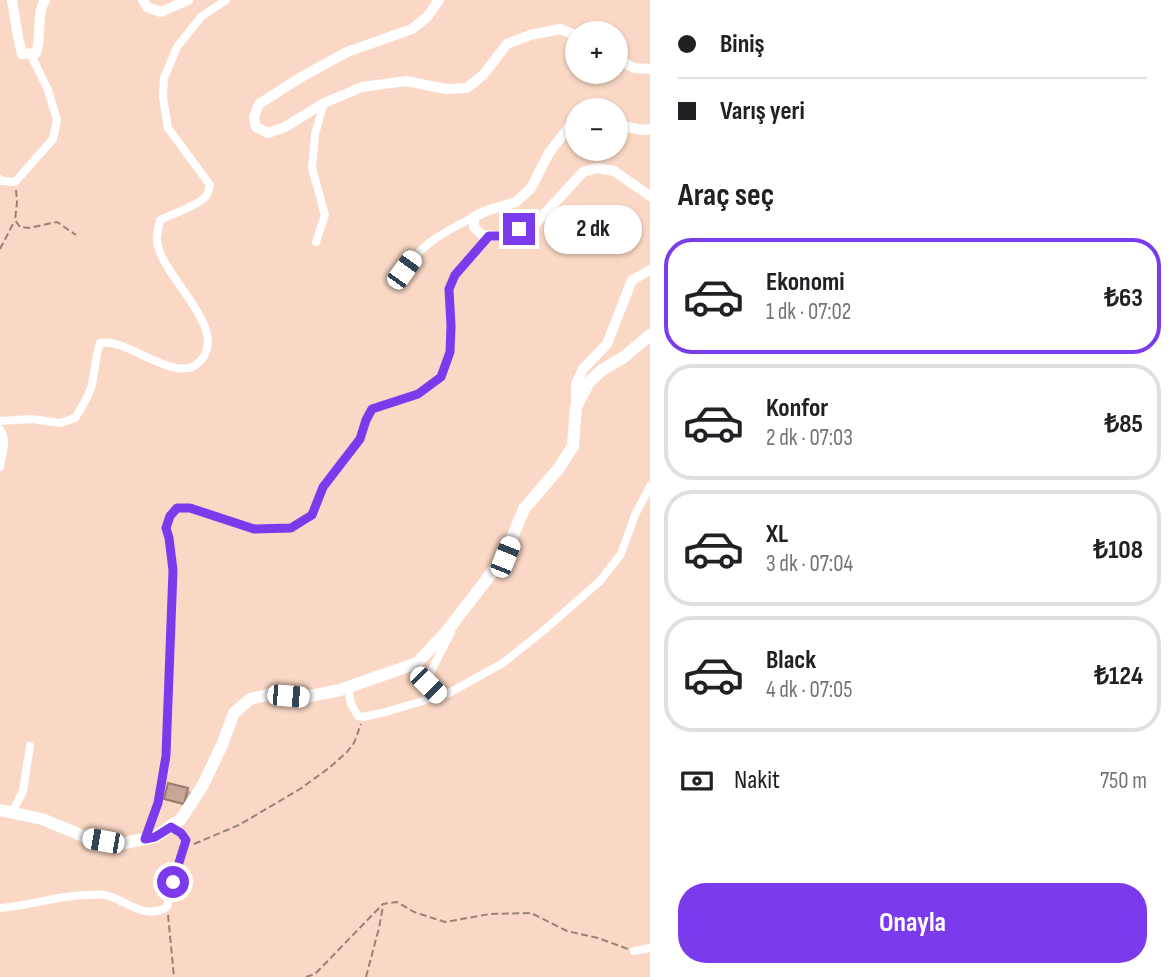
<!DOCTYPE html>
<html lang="tr">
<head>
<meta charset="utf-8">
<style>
	body { margin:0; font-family:"Sofia Sans Condensed",sans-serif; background:#f2f2f2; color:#202124; height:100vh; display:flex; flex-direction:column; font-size:26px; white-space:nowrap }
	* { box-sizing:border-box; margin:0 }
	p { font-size:23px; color:#757577 }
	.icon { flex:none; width:38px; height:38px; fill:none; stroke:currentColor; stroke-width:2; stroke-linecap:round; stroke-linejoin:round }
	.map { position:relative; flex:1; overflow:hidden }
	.side { display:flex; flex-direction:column; background:#fff; width:525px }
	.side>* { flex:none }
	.hud { display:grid; align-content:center; height:154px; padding:0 28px; background:#fff }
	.controls { position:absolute; left:565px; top:21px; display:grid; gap:14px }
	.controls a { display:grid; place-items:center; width:63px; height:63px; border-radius:50%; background:#fff; box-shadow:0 2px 5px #0004; font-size:35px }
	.end { position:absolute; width:32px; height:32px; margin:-16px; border:9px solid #7c3aed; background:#fff; box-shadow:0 0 0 4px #fff }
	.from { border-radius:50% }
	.bubble { position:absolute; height:49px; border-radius:24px; background:#fff; box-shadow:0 2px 5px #0004; font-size:23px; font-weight:700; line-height:49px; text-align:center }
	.car { position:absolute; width:21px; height:42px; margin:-21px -10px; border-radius:9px; box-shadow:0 0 5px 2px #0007; background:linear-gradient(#fff 24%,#345 0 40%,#fff 0 76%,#345 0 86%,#fff 0) }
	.hud b { display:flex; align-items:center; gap:24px; height:66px; font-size:26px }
	.hud b+b { border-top:2px solid #e0e0e0 }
	.hud i { width:18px; height:18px; background:#202124 }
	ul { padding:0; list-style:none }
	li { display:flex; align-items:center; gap:21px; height:116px; margin:0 14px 10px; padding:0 14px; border:4px solid #e0e0e0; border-radius:28px }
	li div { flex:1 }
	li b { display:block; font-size:26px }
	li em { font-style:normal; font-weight:700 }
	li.on { border-color:#7c3aed }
	li>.icon { width:63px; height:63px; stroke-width:1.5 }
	h2 { padding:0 28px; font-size:32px; line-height:84px }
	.pay { display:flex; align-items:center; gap:18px; height:77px; padding:0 28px; font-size:26px }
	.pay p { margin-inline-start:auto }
	.cta { display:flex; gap:14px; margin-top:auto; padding:14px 28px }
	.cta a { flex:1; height:80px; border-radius:28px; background:#7c3aed; color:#fff; font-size:28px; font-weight:700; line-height:80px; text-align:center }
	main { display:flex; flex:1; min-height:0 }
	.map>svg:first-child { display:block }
</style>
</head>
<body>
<main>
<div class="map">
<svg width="650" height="977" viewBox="0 0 650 977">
	<rect width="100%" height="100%" fill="#fad8c5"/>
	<path fill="#0003" d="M169 785 188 790 194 794 191 807 172 802 166 798Z"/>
	<path fill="#c6a694" stroke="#997b6a" stroke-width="2" d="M168 783 188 788 184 804 164 799Z"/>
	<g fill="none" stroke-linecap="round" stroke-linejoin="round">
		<path stroke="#998275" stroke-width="2" stroke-dasharray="7 3.5" stroke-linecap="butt" d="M16 190 17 202 15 220 20 227 29 228 57 222 76 235
			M0 249 14 222
			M194 844 239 825 300 789 329 768 347 752 354 743 361 724
			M168 915 174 977
			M306 977 315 974 383 904 397 902 414 912 445 922 490 914 531 913 567 931 598 938 628 949
			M366 977 379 928 383 906"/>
		<path stroke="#fff" stroke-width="8" d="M0 179 2 181 15 182 53 139 57 120 48 90 30 53
			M316 242 325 215 312 168 315 134 324 103
			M399 282C412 249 443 232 474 217
			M0 421 32 419 60 423 75 418C81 409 87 398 91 388 95 373 95 358 100 343 129 336 182 393 204 356 224 323 161 276 157 241 156 235 159 227 160 220 170 215 201 204 206 196 208 194 209 187 210 185L168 128 163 98 164 78 177 47 201 17 226 0
			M0 429C8 440 2 454 0 467
			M348 687 351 704 358 716 363 717 386 712 449 693 503 663 543 631 600 581 621 554 635 515 650 486
			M439 696 428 685 430 673 451 632
			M12 813 23 791 30 746
			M145 839 158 803 167 756 173 570 169 538 166 528 170 516 177 508H189L254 529 291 528 306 520 312 515 322 487 360 439 366 420 372 409 418 394 441 377 450 352 451 326 449 289 455 275 489 236
			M0 908C30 906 58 895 88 895 93 895 100 894 105 895 127 900 144 921 167 907L185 840 181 833 171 827
			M634 951 650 948"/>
		<path stroke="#fff" stroke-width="10" d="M12 0 18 37 22 54 36 53C42 35 36 14 45 0
			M143 0 147 7 161 12 188 0
			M439 0 428 16 412 29 347 52 303 76 259 104 254 117 256 127 268 133 285 127 324 103 362 87 406 81 446 89 467 88 483 75 507 44 530 35 560 29 578 36
			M616 58 634 68 650 69
			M578 123 569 127 549 153 531 188 516 202 486 211 474 217V227L482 235 500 236 537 222 583 172 597 168 614 171 650 196
			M616 125 643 130 650 129
			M576 407V384L583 369 607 344 632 280 650 270"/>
		<path stroke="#fff" stroke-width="12" d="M0 810 42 819 88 838 119 844 155 837 181 819 203 785 222 745 234 713 250 699 271 694 305 697 340 690 417 663 447 631 504 557 524 509 559 468 573 446 576 407 589 382 602 370 624 357 650 335"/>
	</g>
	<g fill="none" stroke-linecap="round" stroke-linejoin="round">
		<path stroke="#7c3aed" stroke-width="9" d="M173 882 186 840 181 833 171 827 155 837 145 839 158 803 166 756 173 570 169 538 166 528 170 516 177 508H190L254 529 291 528 312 515 323 487 360 439 366 420 372 409 418 394 441 377 450 352 451 326 449 289 455 275 489 236H500L519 229"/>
	</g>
</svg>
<div class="controls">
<a>+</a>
<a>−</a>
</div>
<i class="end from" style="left:173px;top:882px"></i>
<i class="end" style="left:519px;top:229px"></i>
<div class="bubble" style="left:544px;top:205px;width:98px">2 dk</div>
<i class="car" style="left:404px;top:270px;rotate:36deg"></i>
<i class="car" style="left:505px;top:557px;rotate:22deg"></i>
<i class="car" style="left:428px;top:685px;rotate:135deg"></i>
<i class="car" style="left:288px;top:696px;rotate:95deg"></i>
<i class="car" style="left:103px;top:841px;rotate:280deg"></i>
</div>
<section class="side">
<div class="hud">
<b><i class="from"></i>Biniş</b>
<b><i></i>Varış yeri</b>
</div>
<h2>Araç seç</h2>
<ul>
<li class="on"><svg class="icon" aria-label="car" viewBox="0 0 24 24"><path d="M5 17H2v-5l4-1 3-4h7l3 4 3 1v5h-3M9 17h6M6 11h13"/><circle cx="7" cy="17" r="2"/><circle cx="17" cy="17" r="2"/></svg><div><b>Ekonomi</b><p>1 dk · 07:02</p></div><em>₺63</em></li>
<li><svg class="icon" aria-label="car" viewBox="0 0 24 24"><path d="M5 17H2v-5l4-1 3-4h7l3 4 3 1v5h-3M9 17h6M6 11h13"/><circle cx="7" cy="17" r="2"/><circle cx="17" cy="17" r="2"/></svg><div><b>Konfor</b><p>2 dk · 07:03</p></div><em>₺85</em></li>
<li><svg class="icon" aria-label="car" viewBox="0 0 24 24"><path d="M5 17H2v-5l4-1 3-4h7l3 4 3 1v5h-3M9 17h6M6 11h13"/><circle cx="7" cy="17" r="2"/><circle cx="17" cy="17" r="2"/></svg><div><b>XL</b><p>3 dk · 07:04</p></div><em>₺108</em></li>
<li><svg class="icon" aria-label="car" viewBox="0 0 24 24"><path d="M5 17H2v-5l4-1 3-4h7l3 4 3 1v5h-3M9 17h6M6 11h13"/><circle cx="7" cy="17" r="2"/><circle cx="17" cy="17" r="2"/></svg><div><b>Black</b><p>4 dk · 07:05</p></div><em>₺124</em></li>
</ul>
<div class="pay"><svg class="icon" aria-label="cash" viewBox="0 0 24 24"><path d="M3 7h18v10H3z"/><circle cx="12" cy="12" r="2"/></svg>Nakit<p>750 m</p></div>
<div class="cta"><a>Onayla</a></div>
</section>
</main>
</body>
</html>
